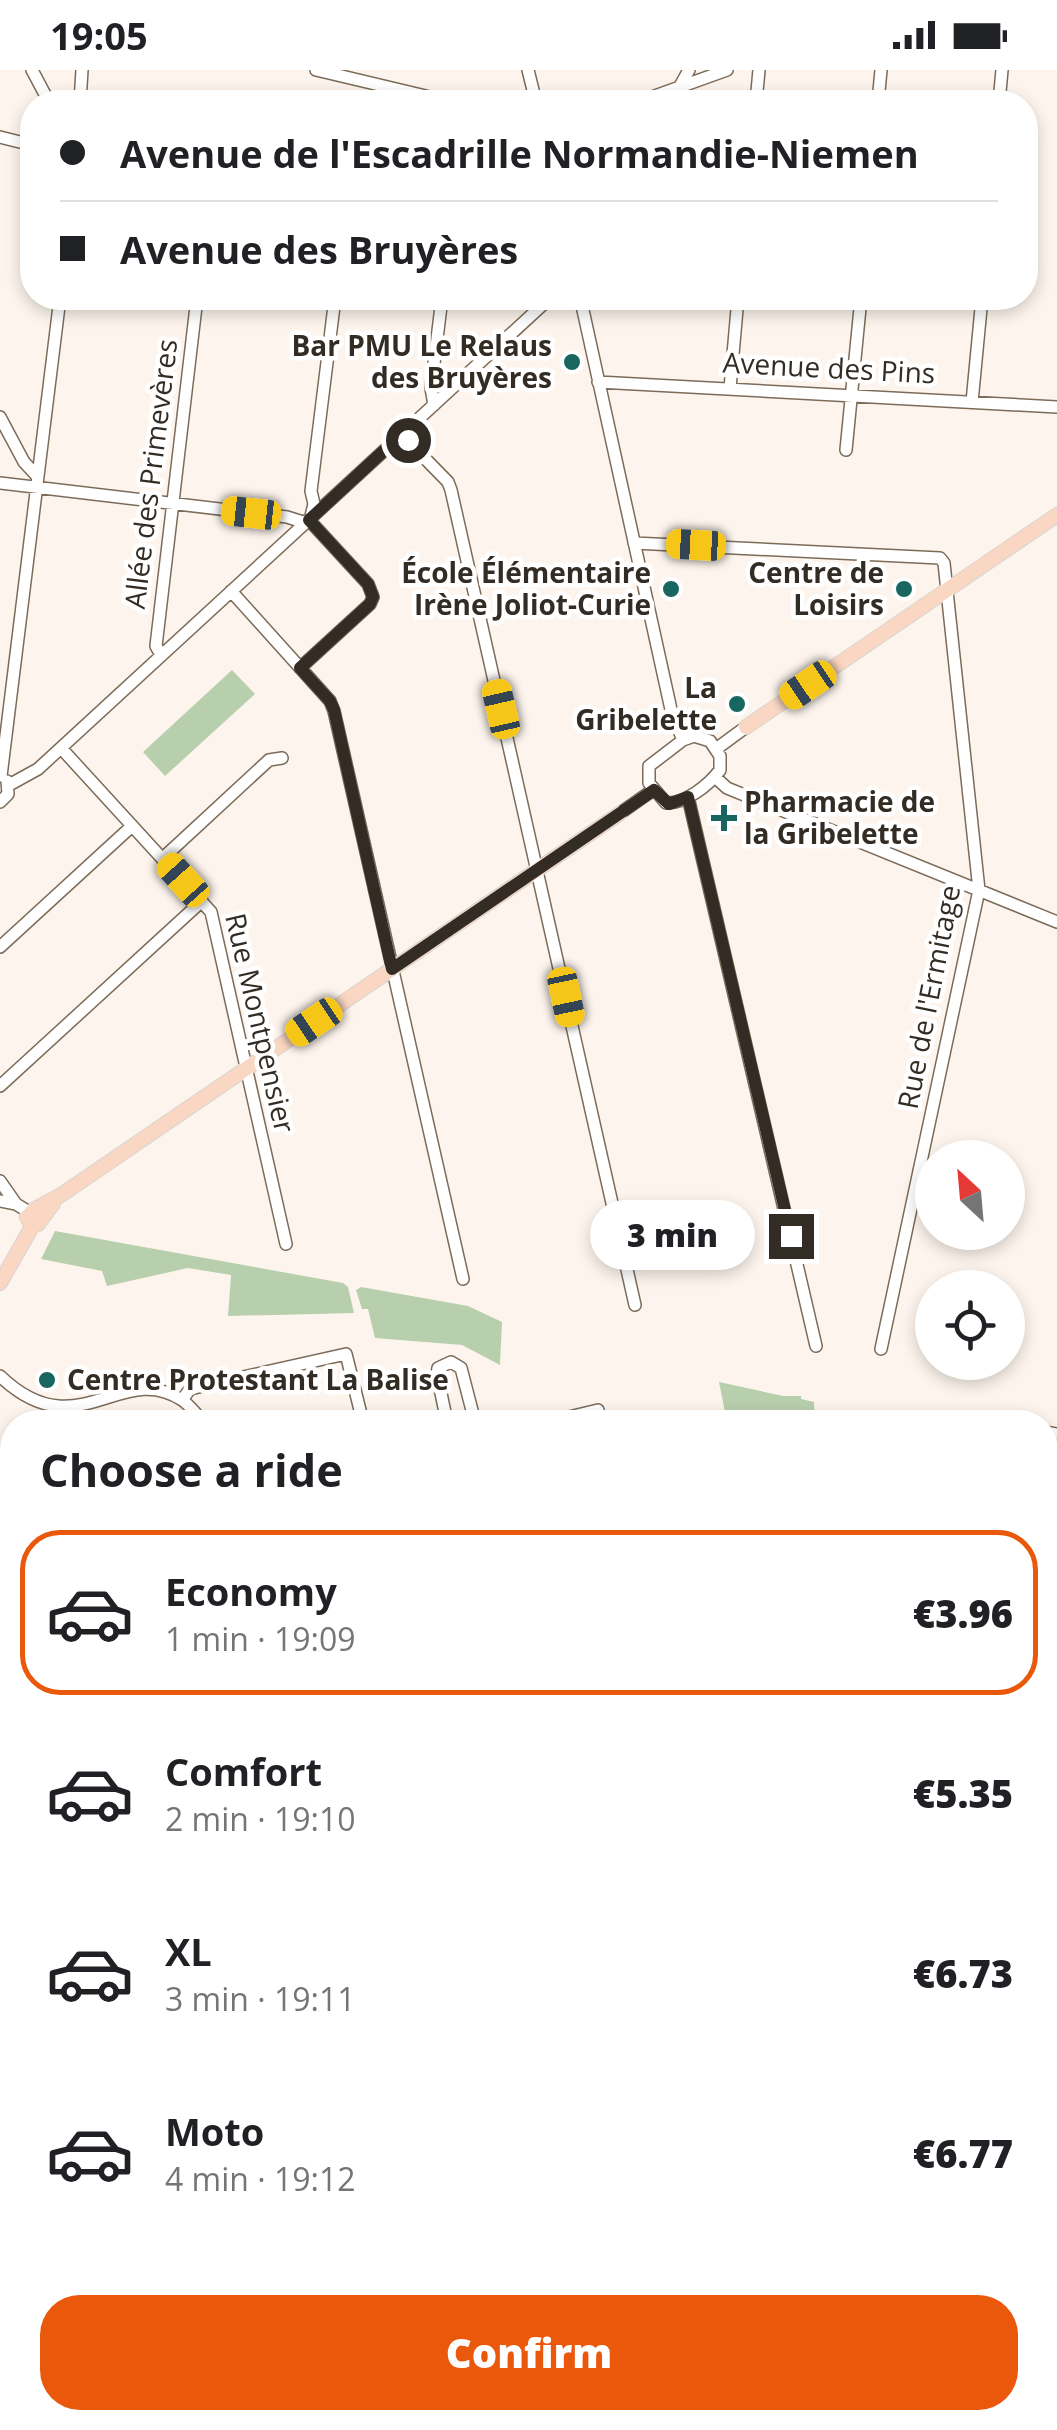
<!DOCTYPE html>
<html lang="en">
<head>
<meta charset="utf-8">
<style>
	body { margin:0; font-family:"Open Sans",sans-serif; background:#f6f6f6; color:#202124; height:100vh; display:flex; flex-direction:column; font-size:38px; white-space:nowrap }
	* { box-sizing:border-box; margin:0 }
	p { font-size:32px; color:#757577 }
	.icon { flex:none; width:55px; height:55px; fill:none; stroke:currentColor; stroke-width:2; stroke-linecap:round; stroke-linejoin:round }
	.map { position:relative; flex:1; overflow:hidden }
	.sheet { position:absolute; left:0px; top:1340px; width:1058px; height:1020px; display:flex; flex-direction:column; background:#fff; border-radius:40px 40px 0 0; box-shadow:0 5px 15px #0003 }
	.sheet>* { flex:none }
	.guide { position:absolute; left:20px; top:20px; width:1018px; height:220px; border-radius:40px; box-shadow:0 5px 15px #0003; display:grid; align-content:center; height:220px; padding:0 40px; background:#fff }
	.needle { width:65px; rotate:334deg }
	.fabs { position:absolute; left:915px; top:1070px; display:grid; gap:20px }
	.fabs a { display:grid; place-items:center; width:110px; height:110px; border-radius:50%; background:#fff; box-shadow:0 5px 15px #0003; font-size:50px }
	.end { position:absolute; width:45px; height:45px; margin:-22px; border:12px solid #332c24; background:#fff; box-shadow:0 0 0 5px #fff }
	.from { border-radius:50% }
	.bubble { position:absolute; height:70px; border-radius:35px; background:#fff; box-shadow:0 5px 15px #0003; font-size:32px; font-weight:800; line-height:70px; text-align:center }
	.car { position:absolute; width:30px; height:60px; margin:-30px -15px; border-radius:12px; box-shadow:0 0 8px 2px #0007; background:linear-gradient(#f5c518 24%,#345 0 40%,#f5c518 0 76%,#345 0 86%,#f5c518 0) }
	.guide b { display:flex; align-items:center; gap:35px; height:95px; font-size:38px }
	.guide b+b { border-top:2px solid #e0e0e0 }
	.guide i { width:25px; height:25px; background:#202124 }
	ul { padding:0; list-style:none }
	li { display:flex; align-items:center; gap:30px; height:165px; margin:0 20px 15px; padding:0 20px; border:5px solid transparent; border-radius:40px }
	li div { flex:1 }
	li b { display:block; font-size:38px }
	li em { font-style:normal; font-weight:800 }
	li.active { border-color:#ea580c }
	li>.icon { width:90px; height:90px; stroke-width:1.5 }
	h2 { padding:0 40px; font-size:45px; line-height:120px }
	.action { display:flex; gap:20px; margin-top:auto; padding:20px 40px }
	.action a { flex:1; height:115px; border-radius:40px; background:#ea580c; color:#fff; font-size:40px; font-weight:800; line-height:115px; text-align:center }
	.status { display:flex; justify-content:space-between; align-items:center; height:70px; padding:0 50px; background:#fff; direction:ltr }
	.status svg { height:28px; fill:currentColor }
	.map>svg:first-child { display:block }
</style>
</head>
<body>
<div class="status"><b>19:05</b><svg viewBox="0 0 49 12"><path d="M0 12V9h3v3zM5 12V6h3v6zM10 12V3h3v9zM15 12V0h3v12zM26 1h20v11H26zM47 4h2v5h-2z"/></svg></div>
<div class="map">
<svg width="1057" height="2360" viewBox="0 0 1057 2360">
	<rect width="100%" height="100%" fill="#fdf5ed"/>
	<path fill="#b8cfae" d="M232 600 255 624 165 706 143 682Z
		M55 1161 343 1213 348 1217 354 1243 228 1246 231 1205 188 1198 107 1216 102 1201 41 1189Z
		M361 1217 468 1236 502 1252 500 1295 462 1275 375 1268 368 1239H362L356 1220Z
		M719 1312 783 1326H801V1329L814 1332 815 1352H727Z
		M6 1363 12 1364V1459L0 1462V1383Z
		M12 1536V1578L0 1582 12 1631 0 1634V1538Z
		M1045 1943 1057 1944V2360H1013L1010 2348H1045Z"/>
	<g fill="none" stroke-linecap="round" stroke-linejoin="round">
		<g stroke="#7c6b59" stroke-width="14">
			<path id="minor" d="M32 0 49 32
				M316 0 451 32
				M528 0 536 32
				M80 32 82 0
				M638 32 727 0
				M671 32 689 0
				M756 32 759 0
				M878 32 881 0
				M999 32 1002 0
				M0 67 32 75
				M561 228 574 232 589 228
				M581 231 672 644 683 670
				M598 312 1057 337
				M730 318 738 228
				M972 332 982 228
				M434 335 431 318 442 228
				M0 347 24 392 37 406
				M402 365 448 412 451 420 635 1235
				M846 380 861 228
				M0 413 287 447 303 452 309 450
				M311 446 314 434 311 421 335 228
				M634 473 940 488 944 493 979 820 881 1279
				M231 521 330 631 334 641 463 1209
				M161 585 156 576 197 228
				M300 598 370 534 373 527 368 514 309 450
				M694 666 710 671 720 686V700C709 715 685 734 666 733L649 713V696L683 670Z
				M61 678 211 842 286 1174
				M716 679 746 657
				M1 706 60 228
				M715 707 727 718 1057 852
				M9 715 38 699 550 228
				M688 727 816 1276
				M0 732 8 724 7 711
				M619 744 653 720
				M163 788 269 690 282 688
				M0 877 132 756
				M0 1016 202 831
				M0 1111 16 1134
				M0 1131 16 1134 29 1142
				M0 1306C77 1380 121 1290 182 1330 190 1335 197 1346 204 1352
				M182 1330 190 1319 346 1284 363 1352
				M447 1352 437 1304 438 1298 451 1292 461 1298 475 1352
				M548 1352 598 1340 601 1352
				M843 1352H881
				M1045 1362 1057 1364
				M1045 1404 1057 1403
				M11 1613 12 1612
				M1045 1669 1057 1672
				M0 1706 12 1758
				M1045 1779 1057 1776
				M1045 1888 1057 1885
				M0 1908 12 1896
				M0 2181 12 2159
				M429 2348 435 2360
				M549 2348 552 2360
				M998 2348 1001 2360
				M659 2355 662 2348
				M0 2358 25 2348
				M263 2360 302 2348
				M745 2360 748 2348"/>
		</g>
		<g stroke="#d6d5d3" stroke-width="16">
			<path id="major" d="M746 657 1057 445
				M35 1139 61 1125 619 744
				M42 1146 35 1139 27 1147 31 1154H38L53 1134
				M0 1213 33 1155"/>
		</g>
		<use href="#minor" stroke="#fff" stroke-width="11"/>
		<use href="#major" stroke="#fad7c2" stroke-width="14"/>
	</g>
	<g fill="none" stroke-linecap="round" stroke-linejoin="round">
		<path stroke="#332c24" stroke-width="12" d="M408 370 402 364 309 450 368 514 373 527 370 534 300 598 330 631 334 640 392 899 654 720 669 734 688 727 791 1166"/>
	</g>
	<g fill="#196660" stroke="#fff" stroke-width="4">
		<circle cx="572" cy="292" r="10"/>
		<circle cx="671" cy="519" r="10"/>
		<circle cx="904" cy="519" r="10"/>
		<circle cx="737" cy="634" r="10"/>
		<path d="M719 733h10v10h10v10h-10v10h-10v-10h-10v-10h10z"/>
		<circle cx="47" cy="1310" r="10"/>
	</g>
	<g text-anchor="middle" stroke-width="9" stroke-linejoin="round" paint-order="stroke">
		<g font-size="28" font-weight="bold" fill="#332c24" stroke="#fff" text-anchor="end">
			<text x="552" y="286">Bar PMU Le Relaus<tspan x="552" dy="32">des Bruyères</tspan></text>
			<text x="651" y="513">École Élémentaire<tspan x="651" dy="32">Irène Joliot-Curie</tspan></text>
			<text x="884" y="513">Centre de<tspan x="884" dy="32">Loisirs</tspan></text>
			<text x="717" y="628">La<tspan x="717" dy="32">Gribelette</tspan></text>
			<text x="744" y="742" text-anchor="start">Pharmacie de<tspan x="744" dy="32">la Gribelette</tspan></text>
			<text x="67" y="1320" text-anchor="start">Centre Protestant La Balise</text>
		</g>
		<g font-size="28" fill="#332c24" stroke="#fff">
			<text transform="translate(829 298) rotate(3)" y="10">Avenue des Pins</text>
			<text transform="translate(151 404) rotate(-83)" y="10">Allée des Primevères</text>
			<text transform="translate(929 927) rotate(-79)" y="10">Rue de l'Ermitage</text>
			<text transform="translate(260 953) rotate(77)" y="10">Rue Montpensier</text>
		</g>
	</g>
</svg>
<div class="fabs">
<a><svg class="needle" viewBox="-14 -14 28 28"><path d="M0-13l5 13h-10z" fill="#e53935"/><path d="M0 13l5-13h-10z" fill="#757577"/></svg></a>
<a><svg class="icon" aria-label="locate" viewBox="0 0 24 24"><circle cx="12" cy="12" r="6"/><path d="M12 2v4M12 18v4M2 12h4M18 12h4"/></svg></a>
</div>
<i class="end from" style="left:408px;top:370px"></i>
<i class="end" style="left:791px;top:1166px"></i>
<div class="bubble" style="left:590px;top:1130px;width:165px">3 min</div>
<i class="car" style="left:251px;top:443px;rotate:276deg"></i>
<i class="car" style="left:696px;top:475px;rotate:273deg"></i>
<i class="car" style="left:808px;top:615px;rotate:236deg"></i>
<i class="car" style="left:501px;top:639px;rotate:347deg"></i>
<i class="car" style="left:183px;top:810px;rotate:318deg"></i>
<i class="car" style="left:566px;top:927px;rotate:168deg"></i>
<i class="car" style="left:314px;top:952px;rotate:236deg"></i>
<div class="guide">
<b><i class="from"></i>Avenue de l'Escadrille Normandie-Niemen</b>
<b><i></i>Avenue des Bruyères</b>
</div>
<section class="sheet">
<h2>Choose a ride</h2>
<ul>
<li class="active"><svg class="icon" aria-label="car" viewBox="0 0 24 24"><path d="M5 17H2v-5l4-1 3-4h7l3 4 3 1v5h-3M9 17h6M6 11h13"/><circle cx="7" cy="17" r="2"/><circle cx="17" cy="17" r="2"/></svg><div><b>Economy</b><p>1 min · 19:09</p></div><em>€3.96</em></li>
<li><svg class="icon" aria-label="car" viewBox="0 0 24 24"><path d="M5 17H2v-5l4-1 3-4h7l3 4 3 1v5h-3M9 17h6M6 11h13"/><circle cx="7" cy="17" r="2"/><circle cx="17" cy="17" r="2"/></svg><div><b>Comfort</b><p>2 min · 19:10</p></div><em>€5.35</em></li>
<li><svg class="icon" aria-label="car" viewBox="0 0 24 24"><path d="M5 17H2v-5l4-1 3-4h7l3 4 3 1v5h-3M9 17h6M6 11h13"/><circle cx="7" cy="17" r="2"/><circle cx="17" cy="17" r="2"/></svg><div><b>XL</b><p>3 min · 19:11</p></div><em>€6.73</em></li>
<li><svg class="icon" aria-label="car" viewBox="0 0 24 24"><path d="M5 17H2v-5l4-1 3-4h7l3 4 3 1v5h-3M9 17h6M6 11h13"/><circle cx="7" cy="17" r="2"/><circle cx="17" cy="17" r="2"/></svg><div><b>Moto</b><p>4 min · 19:12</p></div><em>€6.77</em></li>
</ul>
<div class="action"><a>Confirm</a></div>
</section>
</div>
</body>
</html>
